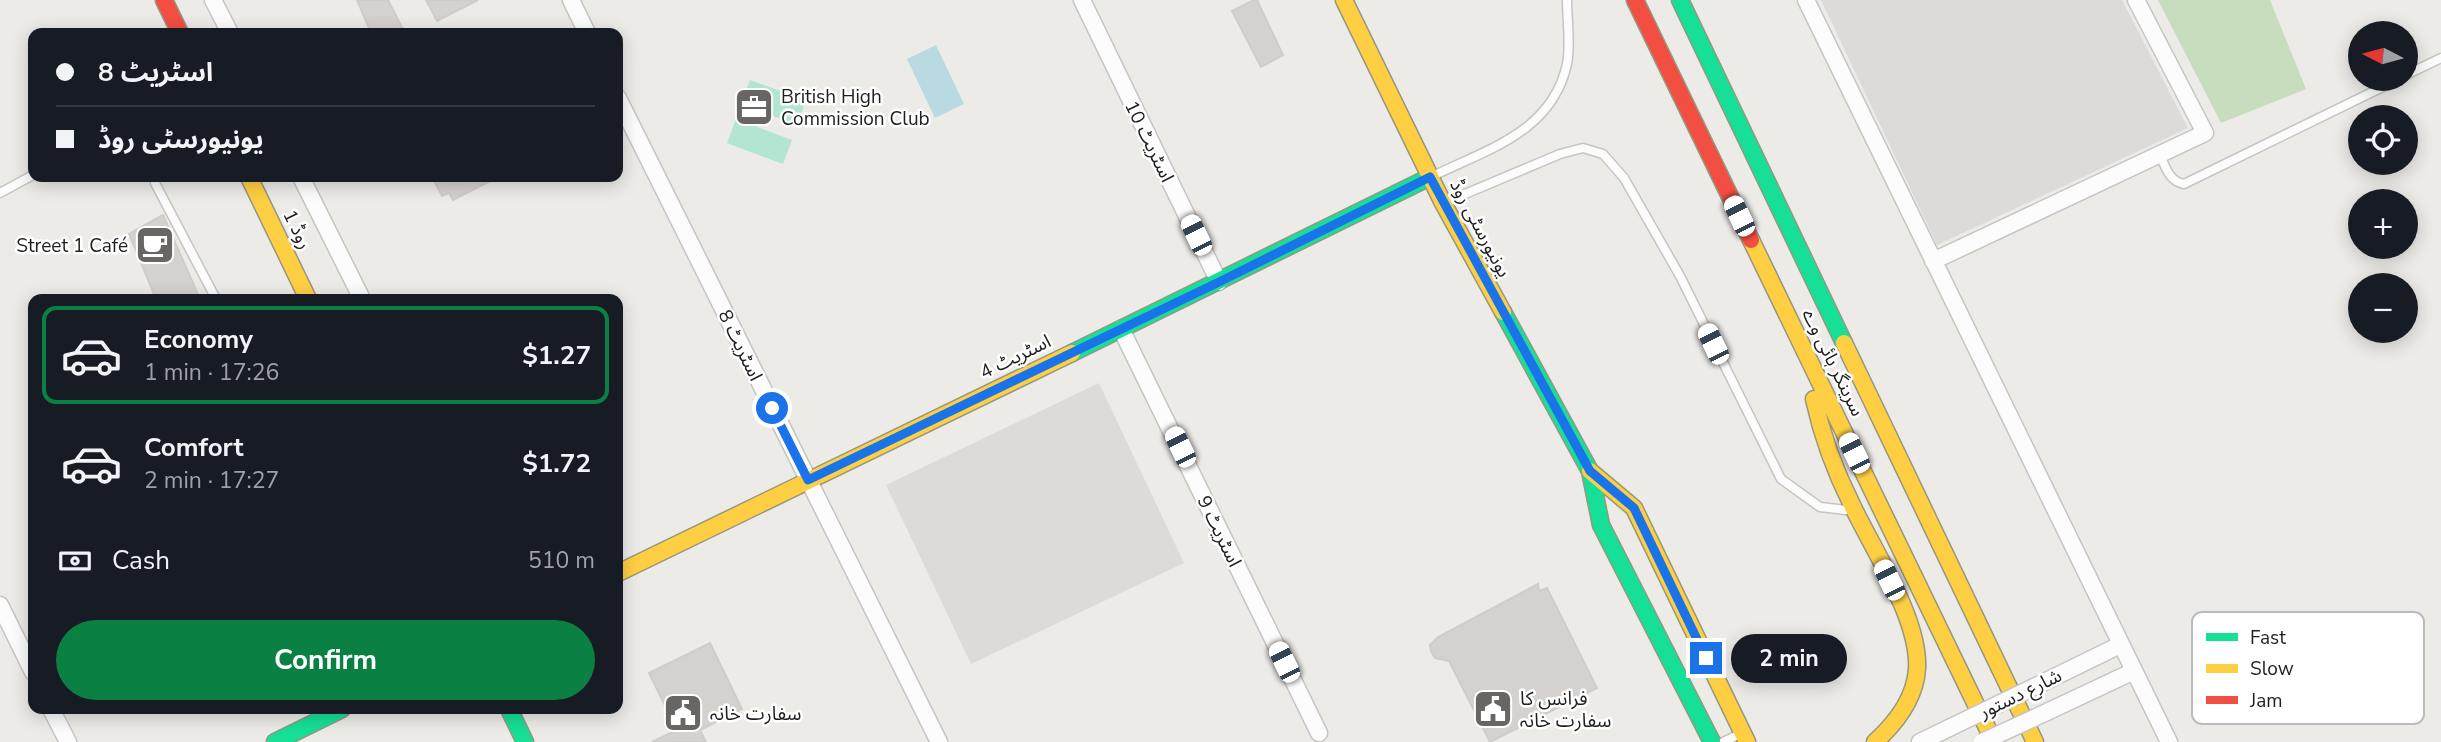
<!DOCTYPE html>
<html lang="en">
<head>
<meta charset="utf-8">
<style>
	body { margin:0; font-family:"Nunito Sans","Noto Sans Arabic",sans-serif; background:#242831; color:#f1f3f6; height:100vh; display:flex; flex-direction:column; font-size:26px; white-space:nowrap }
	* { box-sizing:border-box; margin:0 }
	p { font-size:23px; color:#9ea1a6 }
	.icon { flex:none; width:38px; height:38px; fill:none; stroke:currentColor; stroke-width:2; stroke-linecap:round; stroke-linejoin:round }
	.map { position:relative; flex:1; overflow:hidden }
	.panel { position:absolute; left:28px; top:294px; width:595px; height:420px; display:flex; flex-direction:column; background:#171b24; border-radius:14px; box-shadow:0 4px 18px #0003 }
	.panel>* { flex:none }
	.banner { position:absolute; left:28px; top:28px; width:595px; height:154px; border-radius:14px; box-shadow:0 4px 18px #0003; display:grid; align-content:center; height:154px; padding:0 28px; background:#171b24 }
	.needle { width:46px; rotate:276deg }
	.controls { position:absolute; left:2348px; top:21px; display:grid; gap:14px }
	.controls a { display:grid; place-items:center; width:70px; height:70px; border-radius:50%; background:#171b24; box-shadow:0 4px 18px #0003; font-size:35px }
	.end { position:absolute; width:32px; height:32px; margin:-16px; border:9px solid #1a73e8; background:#fff; box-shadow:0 0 0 4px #fff }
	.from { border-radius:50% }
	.bubble { position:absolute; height:49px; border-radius:24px; background:#171b24; box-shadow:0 4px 18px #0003; font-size:23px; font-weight:700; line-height:49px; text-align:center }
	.car { position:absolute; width:21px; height:42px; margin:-21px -10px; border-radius:9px; box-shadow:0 0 5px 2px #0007; background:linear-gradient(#fff 24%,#345 0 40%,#fff 0 76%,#345 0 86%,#fff 0) }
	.banner b { display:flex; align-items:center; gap:24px; height:66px; font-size:26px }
	.banner b+b { border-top:2px solid #363941 }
	.banner i { width:18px; height:18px; background:#f1f3f6 }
	ul { padding:12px 0 0; list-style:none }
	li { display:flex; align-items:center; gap:21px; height:98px; margin:0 14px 10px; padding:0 14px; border:4px solid transparent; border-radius:14px }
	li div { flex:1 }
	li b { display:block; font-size:26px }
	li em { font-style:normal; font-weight:700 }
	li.on { border-color:#0b8043 }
	li>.icon { width:63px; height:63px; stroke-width:1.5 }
	.pay { display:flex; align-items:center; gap:18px; height:77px; padding:0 28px; font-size:26px }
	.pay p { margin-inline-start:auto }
	.button { display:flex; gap:14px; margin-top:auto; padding:14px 28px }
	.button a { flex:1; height:80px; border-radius:42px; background:#0b8043; color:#fff; font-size:28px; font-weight:700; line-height:80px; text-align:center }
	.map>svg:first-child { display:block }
</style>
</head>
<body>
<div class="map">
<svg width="2441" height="742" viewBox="0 0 2441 742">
	<rect width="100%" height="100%" fill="#edebe8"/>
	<path fill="#dcdbd9" d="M1821 0H2122L2188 128 1937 245Z
		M1099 383 1184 563 971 664 886 485Z"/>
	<path fill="#c8ddbd" d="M2158 0H2270L2306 89 2221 123Z"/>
	<path fill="#b2e6d0" d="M750 80 806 100 797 125 741 104Z
		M736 119 792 140 783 164 727 143Z"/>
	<path fill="#badae2" d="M936 45 964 104 935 118 907 59Z"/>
	<path fill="#d4d1cf" stroke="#d0cdc9" stroke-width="2" d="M357 0H388L405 33H371Z
		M426 0H478L437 21Z
		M1254 0H1257L1283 55 1261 67 1232 11Z
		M432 177H498L453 200 449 193 442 196Z
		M163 215 200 299H156L129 234Z
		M1538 584 1539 591 1547 588 1597 688 1490 742 1449 661 1435 658 1431 651 1430 645 1438 637Z
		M710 643 742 709 700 730 706 742H652L677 730 649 673Z"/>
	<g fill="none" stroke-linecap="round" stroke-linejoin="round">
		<g stroke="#c6c5c4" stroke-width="11">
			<path id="lane" d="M2406 75 2441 58
				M2160 155C2166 168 2169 181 2184 184L2399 79
				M1433 176C1488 149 1552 132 1567 64 1571 45 1567 20 1567 0
				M157 177 155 183 216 299
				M0 193 33 175
				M1446 202 1560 154 1583 148 1603 154 1624 178 1680 276 1781 479 1820 507 1846 510
				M1723 742 1740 734"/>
		</g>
		<g stroke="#c6c5c4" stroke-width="19">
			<path id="street" d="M213 0 230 33
				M571 0 587 33
				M1082 0 1219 282
				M1806 0 2169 742
				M618 98 939 742
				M301 177 362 299
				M1933 261 2205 133 2136 0
				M1121 329 1319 733
				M0 605 33 672
				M2034 687 2120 645
				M51 709 68 742
				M2049 711 2134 671
				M1920 742 1949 728"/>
		</g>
		<g stroke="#96977f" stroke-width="19">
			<path id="fast" d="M1680 0 1844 343
				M1503 312 1590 471 1601 525 1712 742
				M1072 353 1430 177
				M509 709 525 742
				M275 742 342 709"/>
		</g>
		<g stroke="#96977f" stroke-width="19">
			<path id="slow" d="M1344 0 1443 203 1503 312
				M249 177 308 299
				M1751 240 1994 742
				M1844 343 2035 742
				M1814 399C1822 436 1835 471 1852 505 1873 550 1920 619 1917 669 1915 699 1896 723 1875 742
				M1590 471 1634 508 1747 742
				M618 573 1072 353"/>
		</g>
		<g stroke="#96977f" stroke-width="19">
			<path id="jam" d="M164 0 180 33
				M1635 0 1751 240"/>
		</g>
		<use href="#lane" stroke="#fcfcfc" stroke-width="8"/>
		<use href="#street" stroke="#fcfcfc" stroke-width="16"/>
		<use href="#fast" stroke="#16e098" stroke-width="16"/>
		<use href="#slow" stroke="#ffcf43" stroke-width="16"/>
		<use href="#jam" stroke="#f24e42" stroke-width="16"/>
		<g stroke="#c6c5c4" stroke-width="19" stroke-linecap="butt">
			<path id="street-bridge" d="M1949 728 2034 687
				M1982 742 2049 711"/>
		</g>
		<use href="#street-bridge" stroke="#fcfcfc" stroke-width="16"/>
	</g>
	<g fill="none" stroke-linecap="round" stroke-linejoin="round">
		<path stroke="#1a73e8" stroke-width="9" d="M772 408 808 480 1219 282 1430 177 1590 471 1634 508 1706 658"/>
	</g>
	<defs>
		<g id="office-square" transform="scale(2.0125)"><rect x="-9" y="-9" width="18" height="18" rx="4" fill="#676665" stroke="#fff"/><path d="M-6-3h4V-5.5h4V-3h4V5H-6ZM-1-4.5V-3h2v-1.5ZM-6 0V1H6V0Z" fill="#fff"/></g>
		<g id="cafe-square" transform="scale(2.0125)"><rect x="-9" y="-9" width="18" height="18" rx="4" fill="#676665" stroke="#fff"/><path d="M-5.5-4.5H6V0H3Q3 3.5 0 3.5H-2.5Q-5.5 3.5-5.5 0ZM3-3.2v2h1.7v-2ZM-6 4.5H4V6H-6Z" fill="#fff"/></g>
		<g id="civic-square" transform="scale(2.0125)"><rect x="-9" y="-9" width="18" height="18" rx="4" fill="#676665" stroke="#fff"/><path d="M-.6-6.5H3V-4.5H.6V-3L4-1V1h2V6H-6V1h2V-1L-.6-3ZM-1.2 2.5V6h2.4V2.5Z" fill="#fff"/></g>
	</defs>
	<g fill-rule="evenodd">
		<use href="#office-square" x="754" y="107"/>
		<use href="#cafe-square" x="155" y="245"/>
		<use href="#civic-square" x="1493" y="709"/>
		<use href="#civic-square" x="683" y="713"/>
	</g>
	<g text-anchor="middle" stroke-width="5" stroke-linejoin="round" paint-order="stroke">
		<g font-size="19" fill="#1f1f1f" stroke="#fff" text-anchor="start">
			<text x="781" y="103">British High<tspan x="781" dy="22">Commission Club</tspan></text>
			<text x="128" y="252" text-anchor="end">Street 1 Café</text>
			<text x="1520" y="705">فرانس کا<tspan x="1520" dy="22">سفارت خانہ</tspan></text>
			<text x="710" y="720">سفارت خانہ</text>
		</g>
		<g font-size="19" fill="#1f1f1f" stroke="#fff">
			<text transform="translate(1150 141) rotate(64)" y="7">اسٹریٹ 10</text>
			<text transform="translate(1481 228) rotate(62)" y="7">یونیورسٹی روڈ</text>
			<text transform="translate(298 229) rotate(64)" y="7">روڈ 1</text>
			<text transform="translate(741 345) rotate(64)" y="7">اسٹریٹ 8</text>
			<text transform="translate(1015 356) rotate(-26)" y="7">اسٹریٹ 4</text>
			<text transform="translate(1834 362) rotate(64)" y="7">سرینگر ہائی وے</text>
			<text transform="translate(1220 531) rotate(64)" y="7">اسٹریٹ 9</text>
			<text transform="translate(2020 693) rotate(-26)" y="7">شارع دستور</text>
		</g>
	</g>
	<rect x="2192" y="612" width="232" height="112" rx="10" fill="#fff" stroke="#bcbcbc" stroke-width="2"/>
	<rect x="2206" y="633" width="32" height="8" fill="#16e098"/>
	<rect x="2206" y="664" width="32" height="9" fill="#ffcf43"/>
	<rect x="2206" y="696" width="32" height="8" fill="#f24e42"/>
	<g font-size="19" fill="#1f1f1f">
		<text x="2250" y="644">Fast</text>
		<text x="2250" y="675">Slow</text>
		<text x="2250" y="707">Jam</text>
	</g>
</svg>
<div class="controls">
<a><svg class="needle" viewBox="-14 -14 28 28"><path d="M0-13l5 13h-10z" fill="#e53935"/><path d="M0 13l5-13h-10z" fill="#9ea1a6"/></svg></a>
<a><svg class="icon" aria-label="locate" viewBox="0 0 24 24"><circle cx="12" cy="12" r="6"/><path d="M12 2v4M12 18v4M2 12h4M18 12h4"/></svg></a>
<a>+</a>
<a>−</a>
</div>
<i class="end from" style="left:772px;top:408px"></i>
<i class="end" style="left:1706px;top:658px"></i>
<div class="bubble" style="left:1731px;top:634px;width:116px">2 min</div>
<i class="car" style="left:1739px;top:216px;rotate:334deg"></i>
<i class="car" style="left:1196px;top:235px;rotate:334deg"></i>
<i class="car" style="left:1713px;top:344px;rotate:334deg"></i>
<i class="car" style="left:1180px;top:447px;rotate:334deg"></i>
<i class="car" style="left:1854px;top:453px;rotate:334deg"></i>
<i class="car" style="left:1889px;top:580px;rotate:334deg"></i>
<i class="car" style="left:1284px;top:662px;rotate:334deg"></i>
<div class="banner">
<b><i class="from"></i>اسٹریٹ 8</b>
<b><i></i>یونیورسٹی روڈ</b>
</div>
<section class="panel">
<ul>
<li class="on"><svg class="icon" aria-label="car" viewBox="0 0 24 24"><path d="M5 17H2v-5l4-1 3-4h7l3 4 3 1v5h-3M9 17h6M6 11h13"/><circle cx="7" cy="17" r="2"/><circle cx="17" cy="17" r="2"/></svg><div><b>Economy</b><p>1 min · 17:26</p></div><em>$1.27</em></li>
<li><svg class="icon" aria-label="car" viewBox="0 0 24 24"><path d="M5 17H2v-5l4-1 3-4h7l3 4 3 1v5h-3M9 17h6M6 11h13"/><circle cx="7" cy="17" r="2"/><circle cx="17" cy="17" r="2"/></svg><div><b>Comfort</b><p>2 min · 17:27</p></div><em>$1.72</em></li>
</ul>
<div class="pay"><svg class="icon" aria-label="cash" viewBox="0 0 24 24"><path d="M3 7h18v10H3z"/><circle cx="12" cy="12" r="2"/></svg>Cash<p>510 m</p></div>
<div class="button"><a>Confirm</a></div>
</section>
</div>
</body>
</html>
